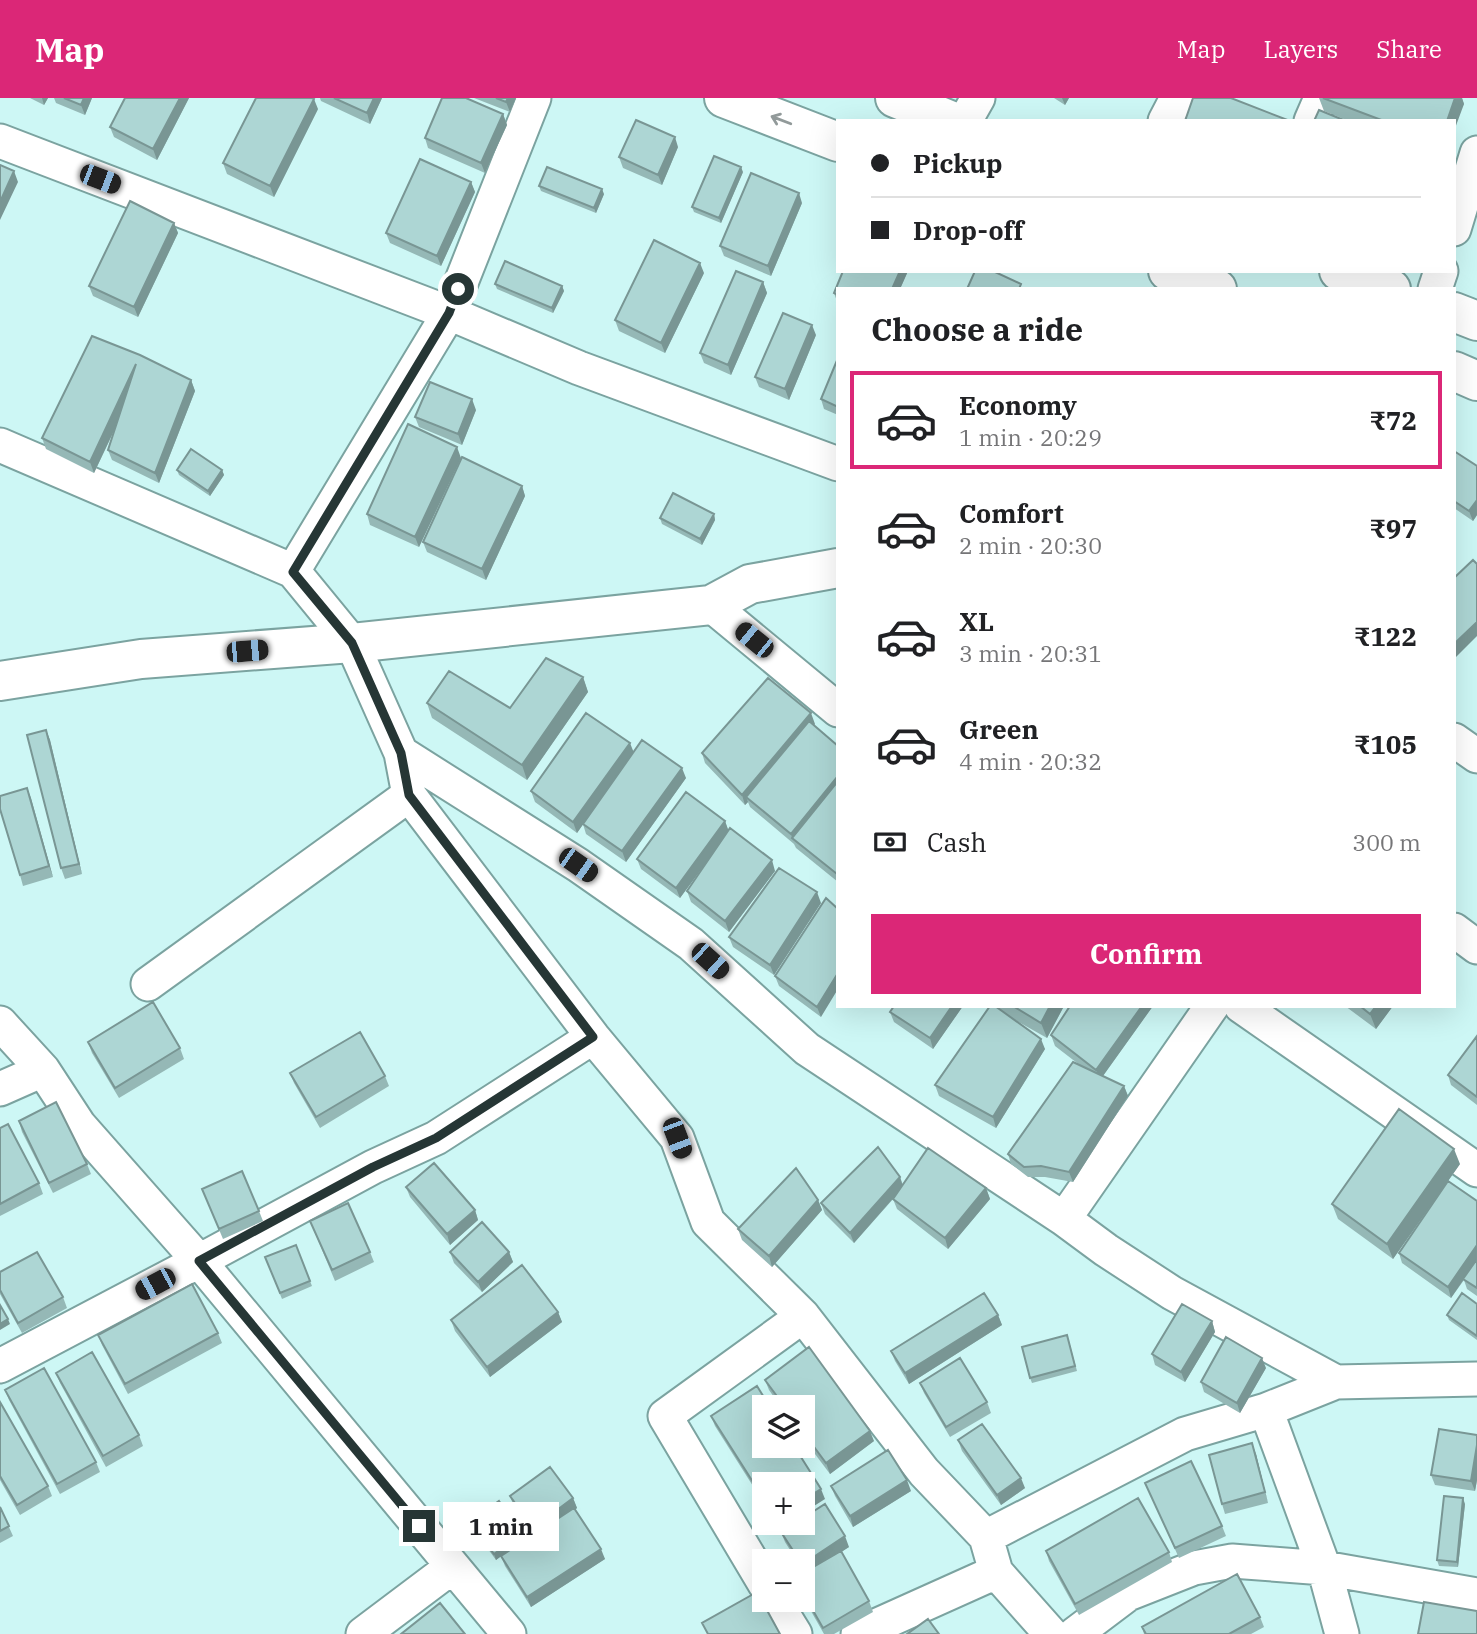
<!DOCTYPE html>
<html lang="en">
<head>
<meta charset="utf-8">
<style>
	body { margin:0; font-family:"IBM Plex Serif",serif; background:#f2f2f2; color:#202124; height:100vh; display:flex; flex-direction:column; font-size:26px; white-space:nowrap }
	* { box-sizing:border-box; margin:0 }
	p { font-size:23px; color:#757577 }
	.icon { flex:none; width:38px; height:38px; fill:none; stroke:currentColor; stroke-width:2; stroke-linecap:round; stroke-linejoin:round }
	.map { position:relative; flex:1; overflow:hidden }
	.sheet { position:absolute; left:836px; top:189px; width:620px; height:721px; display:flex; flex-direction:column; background:#fff; border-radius:0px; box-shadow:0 7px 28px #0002 }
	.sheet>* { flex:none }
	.guide { position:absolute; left:836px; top:21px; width:620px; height:154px; border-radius:0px; box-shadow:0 7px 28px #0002; display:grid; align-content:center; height:154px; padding:0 35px; background:#fff }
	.buttons { position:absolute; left:752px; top:1297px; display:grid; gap:14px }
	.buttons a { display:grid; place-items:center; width:63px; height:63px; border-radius:0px; background:#fff; box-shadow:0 7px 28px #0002; font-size:35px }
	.end { position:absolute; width:32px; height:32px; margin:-16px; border:9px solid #263635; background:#fff; box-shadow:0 0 0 4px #fff }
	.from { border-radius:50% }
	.bubble { position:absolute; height:49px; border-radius:0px; background:#fff; box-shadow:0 7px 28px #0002; font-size:23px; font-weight:700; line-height:49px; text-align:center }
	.car { position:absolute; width:21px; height:42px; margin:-21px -10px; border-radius:9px; box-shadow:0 0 5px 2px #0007; background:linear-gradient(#222 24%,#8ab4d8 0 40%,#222 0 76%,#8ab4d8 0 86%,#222 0) }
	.guide b { display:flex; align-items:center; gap:24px; height:66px; font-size:26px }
	.guide b+b { border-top:2px solid #e0e0e0 }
	.guide i { width:18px; height:18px; background:#202124 }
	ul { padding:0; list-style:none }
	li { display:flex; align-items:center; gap:21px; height:98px; margin:0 14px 10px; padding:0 21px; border:4px solid transparent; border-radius:0px }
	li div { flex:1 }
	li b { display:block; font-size:26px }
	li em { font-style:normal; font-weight:700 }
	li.selected { border-color:#db2777 }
	li>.icon { width:63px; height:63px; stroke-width:1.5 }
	h2 { padding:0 35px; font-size:32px; line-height:84px }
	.pay { display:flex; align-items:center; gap:18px; height:77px; padding:0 35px; font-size:26px }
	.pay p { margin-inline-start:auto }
	.button { display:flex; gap:14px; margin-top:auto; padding:14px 35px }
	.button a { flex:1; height:80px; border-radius:0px; background:#db2777; color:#fff; font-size:28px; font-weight:700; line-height:80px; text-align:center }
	header { display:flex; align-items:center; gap:42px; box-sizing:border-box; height:98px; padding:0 35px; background:#db2777; color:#fff }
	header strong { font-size:33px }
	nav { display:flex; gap:38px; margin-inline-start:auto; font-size:24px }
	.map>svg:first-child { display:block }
</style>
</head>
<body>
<header>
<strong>Map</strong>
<nav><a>Map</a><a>Layers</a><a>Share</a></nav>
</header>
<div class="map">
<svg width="1477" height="1536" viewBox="0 0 1477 1536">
	<rect width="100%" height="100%" fill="#cdf7f5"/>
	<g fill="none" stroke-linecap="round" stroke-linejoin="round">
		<g stroke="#7ba3a0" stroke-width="37">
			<path id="street" d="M965 23 978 0
				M1165 23 1177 0
				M1311 23 1321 0
				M0 43 449 215 579 270 838 366
				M1454 131 1477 55
				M1435 191 1441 173
				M0 347 293 473 352 545 401 655 409 697 593 939 677 1040 708 1124 803 1218 924 1374 986 1439 996 1474 1051 1536
				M293 473 449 215 534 0
				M711 507 838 612
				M1454 642 1477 658
				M401 655 578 767 691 846 807 951 1064 1121 1212 908
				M1454 832 1477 849
				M148 886 409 697
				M1241 908 1477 1072
				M0 925 43 972 79 1027 199 1163 509 1536
				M0 991 43 972
				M1064 1121 1106 1152 1172 1195 1336 1284
				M0 1268 199 1163 373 1069 436 1040 593 939
				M1266 1312 1324 1470 1342 1536
				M986 1439 1185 1336 1266 1312 1336 1284 1477 1281
				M765 1486 665 1318 803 1218
				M774 1502 795 1536
				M363 1536 452 1469
				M858 1536 996 1474
				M1075 1536 1128 1496 1194 1470 1232 1463 1324 1470 1477 1497"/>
		</g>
		<g stroke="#7ba3a0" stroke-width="42">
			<path id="secondary" d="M0 583 141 561 352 545 711 507 750 486 838 470"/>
		</g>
		<g stroke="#7ba3a0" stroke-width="42">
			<path id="primary" d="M724 0 838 44
				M895 0 952 23
				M1168 173 1217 191
				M1339 173 1391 191
				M1454 214 1477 223
				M1454 273 1477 283"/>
		</g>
		<use href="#street" stroke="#fff" stroke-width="33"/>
		<use href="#secondary" stroke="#fff" stroke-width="38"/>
		<use href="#primary" stroke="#fff" stroke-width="38"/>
	</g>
	<path fill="#95b8b6" d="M30 0H48L44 7Z
		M54 0H92L85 17 56 5Z
		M125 0H189L157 62 114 39 110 29Z
		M320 0H382L370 26 321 3Z
		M474 0H516L510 14Z
		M1054 0H1069L1065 7Z
		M1319 0H1462L1464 6 1454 23H1349L1324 13Z
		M318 11 274 99 227 76 223 65Z
		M503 16 507 27 485 75 428 50 425 40Z
		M678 49 662 87 623 70 619 59Z
		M743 74 721 125 694 114 692 109Z
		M471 84 475 94 441 168 390 145 386 135Z
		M539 88 604 96 596 115 541 93Z
		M802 105 771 178 724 158 720 148Z
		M174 125 178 135 138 219 93 198 89 188Z
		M843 173H908L900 191H838V206L834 195Z
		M704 175 665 255 619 233 615 222Z
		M763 184 767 195 731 277 704 265 700 255Z
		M495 186 562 188 564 193 553 215 497 191Z
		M816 237 789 302 759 289 755 279Z
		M838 260V317L824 311 821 301Z
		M191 282 195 293 159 385 112 362 108 352 115 331 94 375 46 351 42 340Z
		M476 312 462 347 419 329 415 319Z
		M1454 353 1477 368V417L1473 423 1454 410Z
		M461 360 419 449 370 427 367 416Z
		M177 372H222L224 377 210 398 179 377Z
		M522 388 525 398 486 482 427 454 423 444Z
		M714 416 715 422 702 447 662 426 660 420Z
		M583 579 588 594 527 682 432 620 427 605 510 610Z
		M815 626 814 627 838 648V784L796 750 794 746 750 709 748 704 745 707 705 665 702 655Z
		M46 632 50 642 82 776 65 781 61 770Z
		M634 654 686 680 626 764 586 736 583 726 577 735 535 704 531 693Z
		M27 690 53 779 23 788 20 777Z
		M725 723 728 732 775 773 729 834 691 804 687 793 709 760 680 800 641 771 637 761Z
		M826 800 821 919 779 888 775 878Z
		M821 805 774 877 733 849 729 839Z
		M963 908 933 951 894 924 890 914Z
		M990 908H1064L1047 940 1010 919 1045 951 996 1030 939 998 935 987Z
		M1153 908 1103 978 1124 988 1128 998 1073 1084 1045 1079H1028L1011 1066 1008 1056 1081 968 1055 948 1051 937Z
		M1345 908H1393L1376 931Z
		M1477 938V1007L1451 987 1448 977Z
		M88 944 180 950 184 961 119 1000 92 955Z
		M290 975 385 978 389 988 320 1030 294 985Z
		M19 1023 87 1066 91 1076 53 1095 22 1034Z
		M0 1030 39 1085 43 1096 0 1118Z
		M1460 1066 1393 1161 1338 1121 1332 1106Z
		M900 1079 903 1087 986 1090 990 1101 948 1151 897 1111 893 1101 894 1100 854 1145 825 1116 821 1105Z
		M406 1089 475 1112 478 1122 450 1147 410 1099Z
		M202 1091 259 1113 263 1123 223 1141Z
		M818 1102 822 1112 772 1169 742 1142 738 1131Z
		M1477 1103V1198L1467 1191 1464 1182 1451 1200 1402 1165 1399 1155Z
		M310 1123 370 1154 374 1164 335 1183Z
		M296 1147 312 1188 282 1201 265 1159Z
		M450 1154H509L513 1164 482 1194 454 1165Z
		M0 1174 63 1199 67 1210 22 1235 0 1196Z
		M1477 1206V1242L1449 1222 1447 1217Z
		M558 1214 562 1224 490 1279 455 1233 451 1222Z
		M998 1217 1002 1227 909 1286 895 1263 891 1253Z
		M1212 1223 1215 1234 1185 1284 1155 1267 1152 1256Z
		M218 1235 222 1245 128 1296 102 1247 98 1237Z
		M1069 1243 1077 1273 1032 1285 1030 1280Z
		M1266 1270 1240 1315 1204 1294 1201 1284Z
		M56 1275 139 1337 143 1348 106 1369 60 1285Z
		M765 1282 874 1343 830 1376 803 1340V1309H781L769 1292Z
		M920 1285 987 1304 991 1315 950 1339 924 1295Z
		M5 1292 96 1364 100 1374 60 1396 9 1302Z
		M0 1304 48 1388 52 1398 20 1417 0 1382Z
		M711 1318 825 1401 765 1386V1407L715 1328Z
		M1477 1337V1382L1475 1393 1435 1387 1431 1377Z
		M958 1342 1025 1390 1001 1407 962 1353Z
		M1256 1356 1268 1405 1225 1416 1222 1406Z
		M1145 1385 1222 1428 1226 1438 1179 1460Z
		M831 1388 911 1393 853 1429 835 1398Z
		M510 1398 573 1400 577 1410 575 1412 605 1461 531 1509 505 1468 501 1458 534 1437 514 1409Z
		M1465 1406 1458 1469 1439 1468 1437 1462Z
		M0 1409 13 1438 0 1445Z
		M470 1424 522 1436 524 1441 496 1462 472 1429Z
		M781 1434 849 1449 841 1454 869 1503 873 1514 834 1536H824L803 1499V1475H804L803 1473V1463H797L785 1444Z
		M1046 1453 1169 1454 1172 1464 1079 1517 1049 1463Z
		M1260 1519 1264 1529 1251 1536H1144L1142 1529Z"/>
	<path fill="#799694" d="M42 0H48L44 7Z
		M84 0H92L85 17 81 7Z
		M180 0H189L157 62 153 51Z
		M374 0H382L370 26 367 15Z
		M508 0H516L510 14 506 4Z
		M1062 0H1069L1065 7Z
		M1455 0H1462L1464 6 1454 33V23H1447Z
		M314 1 318 11 274 99 270 88Z
		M503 16 507 27 485 75 481 65Z
		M675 39 678 49 662 87 658 77Z
		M741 69 743 74 721 125 719 120Z
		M14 73 18 84 0 122V104Z
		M471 84 475 94 441 168 437 158Z
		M602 91 604 96 596 115 594 110Z
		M799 95 802 105 771 178 768 168Z
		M174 125 178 135 138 219 134 209Z
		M700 165 704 175 665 255 661 245Z
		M900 173H908L900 191H892Z
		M763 184 767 195 731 277 728 267Z
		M562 188 564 193 553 215 552 210Z
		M812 227 816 237 789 302 785 291Z
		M136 266 140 277 94 375 90 364Z
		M191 282 195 293 159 385 155 375Z
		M472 301 476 312 462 347 458 336Z
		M457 349 461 360 419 449 415 439Z
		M222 372 224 377 210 398 208 393Z
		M522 388 525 398 486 482 482 471Z
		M1477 402V417L1473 423 1469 413Z
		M714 416 715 422 702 447 700 441Z
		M1477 524V538L1454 561V546Z
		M583 579 588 594 527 682 522 667Z
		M811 615 815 626 750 702 746 699 748 704 745 707 742 697Z
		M46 632 50 642 82 776 79 766Z
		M630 645 634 655 577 735 573 724Z
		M682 670 686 680 626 764 622 753Z
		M838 678V693L792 740 791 736Z
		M27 690 31 700 53 779 49 768Z
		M725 723 729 734 680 800 676 790Z
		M772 762 775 773 729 834 725 823Z
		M817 794 821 805 774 877 770 867Z
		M838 875V891L821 919 817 909Z
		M952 908H963L933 951 930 940Z
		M1050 908H1064L1047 940 1041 925Z
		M1142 908H1153L1100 982 1096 972Z
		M1376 908H1393L1376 931 1370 916Z
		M1041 941 1045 951 996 1030 993 1019Z
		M1124 988 1128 998 1073 1084 1069 1074Z
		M1454 1051 1460 1066 1393 1161 1387 1146Z
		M900 1079 903 1089 854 1145 850 1135Z
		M986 1090 990 1101 948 1151 945 1140Z
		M818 1102 822 1112 772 1169 769 1158Z
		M475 1112 478 1122 450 1147 447 1136Z
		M1477 1147V1162L1451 1200 1448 1189Z
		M509 1154 513 1164 482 1194 478 1184Z
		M558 1214 562 1224 490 1279 487 1269Z
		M998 1217 1002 1227 909 1286 905 1275Z
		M8 1221 10 1226 0 1232V1226Z
		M1212 1223 1215 1234 1185 1284 1181 1274Z
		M1262 1260 1266 1270 1240 1315 1237 1305Z
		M870 1333 874 1343 830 1376 826 1365Z
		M1252 1345 1256 1356 1268 1405 1265 1394Z
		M1477 1347V1382L1475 1393 1471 1383Z
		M1021 1380 1025 1390 1001 1407 997 1397Z
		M907 1382 911 1393 853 1429 850 1418Z
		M821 1391 825 1401 803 1415V1402Z
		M573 1400 577 1410 536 1440 533 1430Z
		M1463 1400 1465 1406 1458 1469 1457 1464Z
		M777 1424H788L779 1430Z
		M522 1436 524 1441 496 1462 494 1456Z
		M845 1438 849 1449 806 1477 803 1470V1466Z
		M601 1451 605 1461 531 1509 527 1499Z"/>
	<path fill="#add6d4" stroke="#799694" stroke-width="2" d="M64 0H84L81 7Z
		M125 0H180L153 51 110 29Z
		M256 0H312L314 1 270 88 223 65Z
		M334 0H374L367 15Z
		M442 0H466L503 16 481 65 425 40Z
		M496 0H508L506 4Z
		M1193 0H1231L1290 23H1185Z
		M1323 0H1455L1447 23H1384Z
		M1319 12 1346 23H1314Z
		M636 22 675 39 658 77 619 59Z
		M714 58 741 69 719 120 692 109Z
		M420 61 471 84 437 158 386 135Z
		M0 67 14 73 0 104Z
		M547 69 602 91 594 110 539 88Z
		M751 75 799 95 768 168 720 148Z
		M130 103 174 125 134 209 89 188Z
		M654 142 700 165 661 245 615 222Z
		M505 163 562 188 552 210 495 186Z
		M736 173 763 184 728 267 700 255Z
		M843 173H900L892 191H838V197L834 195Z
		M975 173H993L1021 186 1019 191H967Z
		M783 215 812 227 785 291 755 279Z
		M92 238 140 257 191 282 155 375 108 352 136 266 90 364 42 340Z
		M838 260V309L821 301Z
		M430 284 472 301 458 336 415 319Z
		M408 326 457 349 415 439 367 416Z
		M191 351 222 372 208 393 177 372Z
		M1454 353 1477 368V402L1469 413 1454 403Z
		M462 359 522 388 482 471 423 444Z
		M673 395 714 416 700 441 660 420Z
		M1473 462 1477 466V524L1454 546V480Z
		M546 560 583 579 522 667 427 605 449 573 510 610Z
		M768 580 811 615 742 697 702 655Z
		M586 615 630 645 573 724 531 693Z
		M809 623 838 648V678L791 736 746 699Z
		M46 632 79 766 61 770 27 637Z
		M642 642 682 670 622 753 583 726Z
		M838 683V775L837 776 792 740Z
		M27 690 49 768 20 777 0 711V698Z
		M686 694 725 723 676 790 637 761Z
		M730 730 772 762 725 823 687 793Z
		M779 770 817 794 770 867 729 839Z
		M826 800 838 811V875L817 909 775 878Z
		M153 904 180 950 115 990 88 944Z
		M894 908H952L930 940 890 914Z
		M990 908H995L1041 941 993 1019 935 987Z
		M1013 908H1050L1041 925Z
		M1070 908H1142L1096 972 1051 937Z
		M1360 908H1376L1370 916Z
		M360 934 385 978 316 1019 290 975Z
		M1477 938V999L1448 977Z
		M1073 964 1124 988 1069 1074 1041 1068 1024 1069 1008 1056Z
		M56 1004 87 1066 49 1085 19 1023Z
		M1399 1011 1454 1051 1387 1146 1332 1106Z
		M8 1026 39 1085 0 1106V1030Z
		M878 1049 900 1079 850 1135 821 1105Z
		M928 1050 986 1090 945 1140 893 1101Z
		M434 1065 475 1112 447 1136 406 1089Z
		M796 1070 818 1102 769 1158 738 1131Z
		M242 1073 259 1113 219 1131 202 1091Z
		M1448 1083 1477 1103V1147L1448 1189 1399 1155Z
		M348 1105 370 1154 332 1172 310 1123Z
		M482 1124 509 1154 478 1184 450 1154Z
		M296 1147 310 1183 280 1195 265 1159Z
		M37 1154 63 1199 18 1225 0 1192V1174Z
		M1477 1161V1190L1463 1181Z
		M522 1167 558 1214 487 1269 451 1222Z
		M192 1186 218 1235 125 1286 98 1237Z
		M984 1195 998 1217 905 1275 891 1253Z
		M1462 1195 1477 1206V1238L1447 1217Z
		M1182 1206 1212 1223 1181 1274 1152 1256Z
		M0 1207 8 1221 0 1226Z
		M1067 1237 1075 1268 1030 1280 1022 1249Z
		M1226 1239 1262 1260 1237 1305 1201 1284Z
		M809 1249 870 1333 826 1365 803 1334V1309H785L765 1282Z
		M92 1254 139 1337 103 1358 56 1275Z
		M960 1260 987 1304 946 1329 920 1285Z
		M44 1270 96 1364 57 1386 5 1292Z
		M757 1288 770 1309H765V1348H794L821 1391 803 1402V1386H765V1403L711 1318Z
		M0 1304 48 1388 17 1407 0 1378Z
		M982 1326 1021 1380 997 1397 958 1342Z
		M1439 1331 1477 1337V1347L1471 1383 1431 1377Z
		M1252 1345 1265 1394 1222 1406 1209 1357Z
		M888 1352 907 1382 850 1418 831 1388Z
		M1191 1363 1222 1428 1175 1450 1145 1385Z
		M550 1369 573 1400 533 1430 510 1398Z
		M1444 1398 1463 1400 1457 1464 1437 1462Z
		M1138 1400 1169 1454 1075 1506 1046 1453Z
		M499 1403 522 1436 494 1456 470 1424Z
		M825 1406 845 1438 803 1466V1463H800L781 1434 796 1424H803V1420Z
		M0 1409 9 1428 0 1433Z
		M574 1410 601 1451 527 1499 501 1458Z
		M841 1453 869 1503 823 1530 803 1495V1475Z
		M1237 1476 1260 1519 1229 1536H1146L1142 1529Z
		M757 1494 780 1536H708L702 1525Z
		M1424 1504 1477 1513V1536H1418Z
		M440 1505 465 1536H401Z
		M928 1521 939 1536H907Z"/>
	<defs><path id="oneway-shaft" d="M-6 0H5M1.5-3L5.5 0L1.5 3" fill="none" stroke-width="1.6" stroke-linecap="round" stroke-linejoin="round" transform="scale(1.75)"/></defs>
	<use stroke="#929a9a" href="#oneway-shaft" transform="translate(781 22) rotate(-159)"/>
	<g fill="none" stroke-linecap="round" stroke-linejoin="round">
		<path stroke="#263635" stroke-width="9" d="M419 1428 199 1163 373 1069 436 1040 593 939 409 697 401 655 352 545 293 474 449 215 458 191"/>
	</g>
</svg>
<div class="buttons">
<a><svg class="icon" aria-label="layers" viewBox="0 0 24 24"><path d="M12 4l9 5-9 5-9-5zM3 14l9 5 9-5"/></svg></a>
<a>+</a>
<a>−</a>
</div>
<i class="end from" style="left:458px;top:191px"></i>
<i class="end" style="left:419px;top:1428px"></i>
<div class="bubble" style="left:443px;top:1404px;width:116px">1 min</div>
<i class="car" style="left:100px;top:81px;rotate:111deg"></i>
<i class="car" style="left:754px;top:542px;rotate:309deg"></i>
<i class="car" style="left:247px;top:553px;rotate:85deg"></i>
<i class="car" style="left:578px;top:767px;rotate:125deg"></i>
<i class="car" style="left:710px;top:863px;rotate:132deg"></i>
<i class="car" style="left:677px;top:1040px;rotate:159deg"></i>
<i class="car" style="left:155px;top:1186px;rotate:242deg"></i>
<div class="guide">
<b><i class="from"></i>Pickup</b>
<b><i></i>Drop-off</b>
</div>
<section class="sheet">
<h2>Choose a ride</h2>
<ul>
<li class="selected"><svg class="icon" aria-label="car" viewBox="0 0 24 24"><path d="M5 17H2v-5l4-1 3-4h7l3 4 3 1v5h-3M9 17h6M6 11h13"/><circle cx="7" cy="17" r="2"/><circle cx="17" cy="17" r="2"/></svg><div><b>Economy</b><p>1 min · 20:29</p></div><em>₹72</em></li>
<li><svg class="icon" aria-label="car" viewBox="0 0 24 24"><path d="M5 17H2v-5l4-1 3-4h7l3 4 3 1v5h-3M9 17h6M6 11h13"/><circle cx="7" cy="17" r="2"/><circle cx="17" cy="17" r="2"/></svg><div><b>Comfort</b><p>2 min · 20:30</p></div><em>₹97</em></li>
<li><svg class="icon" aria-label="car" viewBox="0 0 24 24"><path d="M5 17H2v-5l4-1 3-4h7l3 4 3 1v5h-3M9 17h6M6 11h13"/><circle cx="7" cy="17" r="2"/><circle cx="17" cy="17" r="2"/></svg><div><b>XL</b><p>3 min · 20:31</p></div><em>₹122</em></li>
<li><svg class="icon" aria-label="car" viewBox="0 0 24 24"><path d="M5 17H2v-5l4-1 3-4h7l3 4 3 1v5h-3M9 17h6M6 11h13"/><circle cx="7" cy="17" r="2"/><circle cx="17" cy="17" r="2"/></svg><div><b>Green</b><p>4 min · 20:32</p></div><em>₹105</em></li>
</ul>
<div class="pay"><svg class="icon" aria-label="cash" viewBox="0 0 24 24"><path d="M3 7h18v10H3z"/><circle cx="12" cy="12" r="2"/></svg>Cash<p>300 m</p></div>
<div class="button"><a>Confirm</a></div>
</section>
</div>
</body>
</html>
